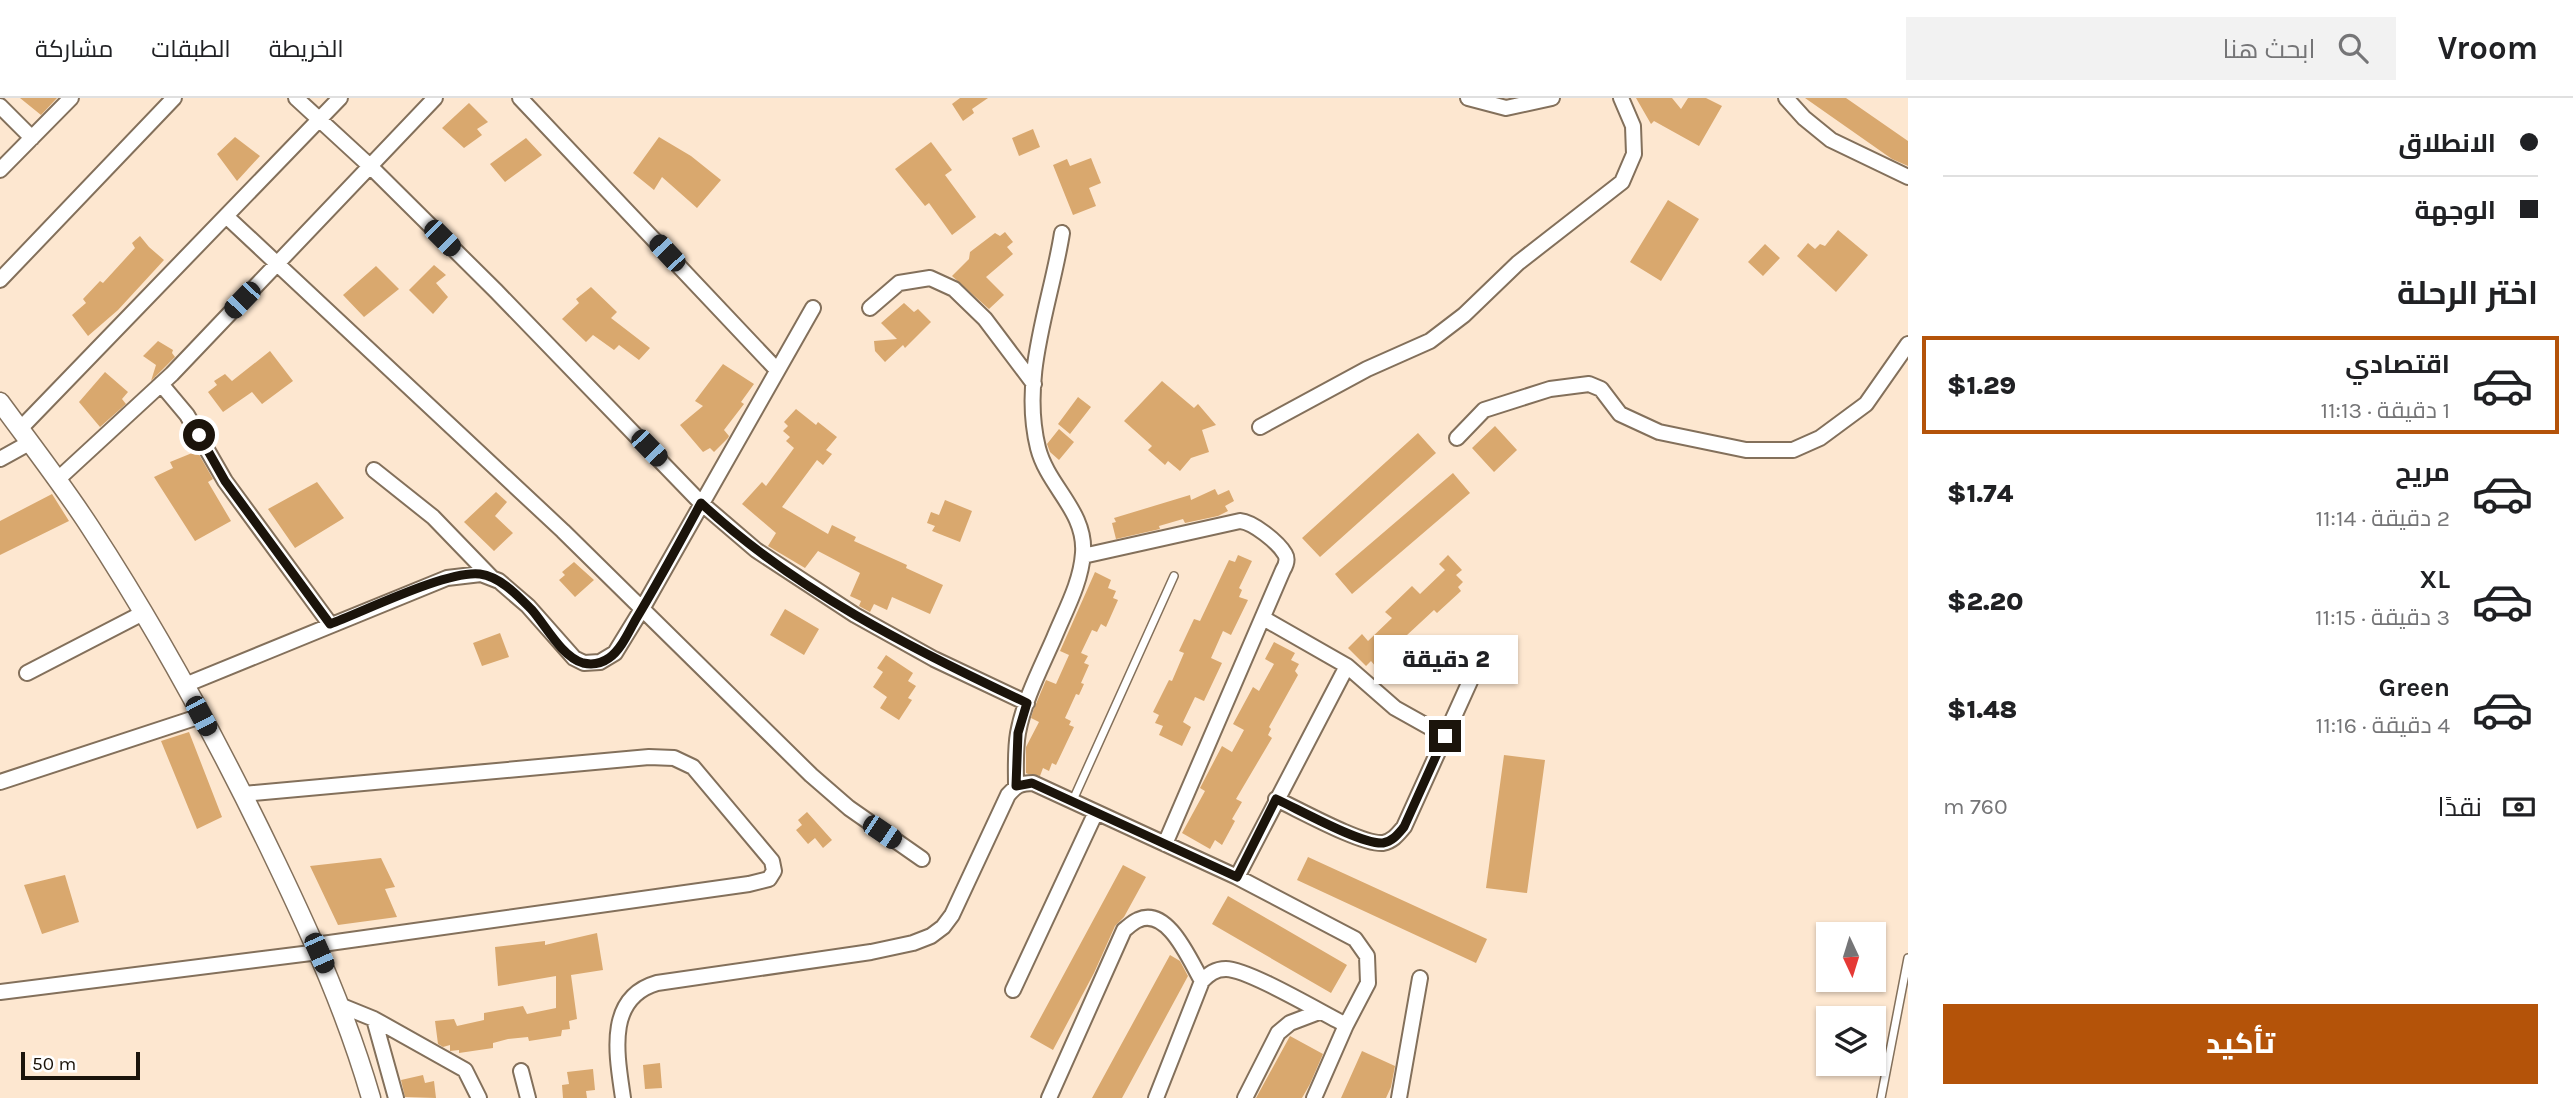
<!DOCTYPE html>
<html lang="ar">
<head>
<meta charset="utf-8">
<style>
	body { margin:0; font-family:Karla,Cairo,sans-serif; background:#f2f2f2; color:#202124; direction:rtl; height:100vh; display:flex; flex-direction:column; font-size:26px; white-space:nowrap }
	* { box-sizing:border-box; margin:0 }
	p { font-size:23px; color:#757577 }
	.icon { flex:none; width:38px; height:38px; fill:none; stroke:currentColor; stroke-width:2; stroke-linecap:round; stroke-linejoin:round }
	.map { position:relative; flex:1; overflow:hidden; direction:ltr }
	.side { display:flex; flex-direction:column; background:#fff; width:665px }
	.side>* { flex:none }
	.guide { display:grid; align-content:center; height:154px; padding:0 35px; background:#fff }
	.needle { width:46px; rotate:176deg }
	.fabs { position:absolute; left:1816px; top:824px; display:grid; gap:14px }
	.fabs a { display:grid; place-items:center; width:70px; height:70px; border-radius:0px; background:#fff; box-shadow:0 2px 5px #0004; font-size:35px }
	.scale { position:absolute; left:21px; bottom:18px; width:119px; box-sizing:border-box; padding-left:7px; border:4px solid #1b140b; border-top:0; font-size:19px; line-height:24px; white-space:nowrap; color:#1b140b; -webkit-text-stroke:5px #fff; paint-order:stroke }
	.end { position:absolute; width:32px; height:32px; margin:-16px; border:9px solid #1b140b; background:#fff; box-shadow:0 0 0 4px #fff }
	.from { border-radius:50% }
	.bubble { position:absolute; height:49px; border-radius:0px; background:#fff; box-shadow:0 2px 5px #0004; font-size:23px; font-weight:800; line-height:49px; text-align:center; direction:rtl }
	.car { position:absolute; width:21px; height:42px; margin:-21px -10px; border-radius:9px; box-shadow:0 0 5px 2px #0007; background:linear-gradient(#222 24%,#8ab4d8 0 40%,#222 0 76%,#8ab4d8 0 86%,#222 0) }
	.guide b { display:flex; align-items:center; gap:24px; height:66px; font-size:26px }
	.guide b+b { border-top:2px solid #e0e0e0 }
	.guide i { width:18px; height:18px; background:#202124 }
	ul { padding:0; list-style:none }
	li { display:flex; align-items:center; gap:21px; height:98px; margin:0 14px 10px; padding:0 21px; border:4px solid transparent; border-radius:0px }
	li div { flex:1 }
	li b { display:block; font-size:26px }
	li em { font-style:normal; font-weight:800 }
	li.active { border-color:#b45309 }
	li>.icon { width:63px; height:63px; stroke-width:1.5 }
	h2 { padding:0 35px; font-size:32px; line-height:84px }
	.pay { display:flex; align-items:center; gap:18px; height:77px; padding:0 35px; font-size:26px }
	.pay p { margin-inline-start:auto }
	.button { display:flex; gap:14px; margin-top:auto; padding:14px 35px }
	.button a { flex:1; height:80px; border-radius:0px; background:#b45309; color:#fff; font-size:28px; font-weight:800; line-height:80px; text-align:center }
	header { display:flex; align-items:center; gap:42px; box-sizing:border-box; height:98px; padding:0 35px; background:#fff; border-bottom:2px solid #e0e0e0 }
	header strong { font-size:33px }
	nav { display:flex; gap:38px; margin-inline-start:auto; font-size:24px }
	.search { width:490px; height:63px; background:#f2f2f2; display:flex; align-items:center; gap:18px; box-sizing:border-box; padding:0 24px; border-radius:0px; color:#757577; font-size:26px }
	main { display:flex; flex:1; min-height:0 }
	.map>svg:first-child { display:block }
</style>
</head>
<body>
<header>
<strong>Vroom</strong>
<div class="search"><svg class="icon" aria-label="search" viewBox="0 0 24 24"><circle cx="10" cy="10" r="6"/><path d="M15 15l6 6"/></svg>ابحث هنا</div>
<nav><a>الخريطة</a><a>الطبقات</a><a>مشاركة</a></nav>
</header>
<main>
<section class="side">
<div class="guide">
<b><i class="from"></i>الانطلاق</b>
<b><i></i>الوجهة</b>
</div>
<h2>اختر الرحلة</h2>
<ul>
<li class="active"><svg class="icon" aria-label="car" viewBox="0 0 24 24"><path d="M5 17H2v-5l4-1 3-4h7l3 4 3 1v5h-3M9 17h6M6 11h13"/><circle cx="7" cy="17" r="2"/><circle cx="17" cy="17" r="2"/></svg><div><b>اقتصادي</b><p>1 دقيقة · 11:13</p></div><em>$1.29</em></li>
<li><svg class="icon" aria-label="car" viewBox="0 0 24 24"><path d="M5 17H2v-5l4-1 3-4h7l3 4 3 1v5h-3M9 17h6M6 11h13"/><circle cx="7" cy="17" r="2"/><circle cx="17" cy="17" r="2"/></svg><div><b>مريح</b><p>2 دقيقة · 11:14</p></div><em>$1.74</em></li>
<li><svg class="icon" aria-label="car" viewBox="0 0 24 24"><path d="M5 17H2v-5l4-1 3-4h7l3 4 3 1v5h-3M9 17h6M6 11h13"/><circle cx="7" cy="17" r="2"/><circle cx="17" cy="17" r="2"/></svg><div><b>XL</b><p>3 دقيقة · 11:15</p></div><em>$2.20</em></li>
<li><svg class="icon" aria-label="car" viewBox="0 0 24 24"><path d="M5 17H2v-5l4-1 3-4h7l3 4 3 1v5h-3M9 17h6M6 11h13"/><circle cx="7" cy="17" r="2"/><circle cx="17" cy="17" r="2"/></svg><div><b>Green</b><p>4 دقيقة · 11:16</p></div><em>$1.48</em></li>
</ul>
<div class="pay"><svg class="icon" aria-label="cash" viewBox="0 0 24 24"><path d="M3 7h18v10H3z"/><circle cx="12" cy="12" r="2"/></svg>نقدًا<p>760 m</p></div>
<div class="button"><a>تأكيد</a></div>
</section>
<div class="map">
<svg width="1908" height="1000" viewBox="0 0 1908 1000">
	<rect width="100%" height="100%" fill="#fde7d0"/>
	<path fill="#d9a86e" d="M20 0H57L41 17Z
		M960 0H988L972 11 974 15 963 23 952 6Z
		M1636 0H1672L1681 11 1688 0H1706L1722 8 1699 48 1654 23 1651 26Z
		M1805 0H1846L1908 43V68L1892 61Z
		M469 5 488 24 477 31 482 37 464 50 442 30Z
		M1033 31 1040 49 1019 58 1012 40Z
		M235 39 260 58 237 83 217 56Z
		M659 39 691 58 721 82 697 110 662 79 654 92 633 75Z
		M526 40 542 57 505 84 490 66Z
		M931 44 952 72 945 77 976 119 952 137 929 105 925 108 895 71Z
		M1091 60 1101 85 1089 90 1096 108 1073 117 1053 67 1067 61 1070 68Z
		M1668 102 1699 121 1661 183 1630 164Z
		M1838 132 1868 157 1836 194 1797 158 1808 145 1815 151 1820 146 1825 148Z
		M1005 134 1013 144 1007 149 1013 156 986 179 1004 197 989 211 952 178 969 161 970 154 995 135 1000 138Z
		M140 138 149 149 164 162 118 212 88 238 72 217 86 205 83 201 100 183 103 185 135 150 132 145Z
		M1765 146 1780 160 1763 178 1748 164Z
		M434 167 446 177 436 185 448 199 433 216 409 192Z
		M376 168 399 191 364 219 343 197Z
		M591 189 617 214 611 220 650 250 639 262 619 247 614 252 593 237 586 244 562 221 579 205 576 201Z
		M904 205 914 214 918 211 931 224 905 250 903 247 885 264 875 253 874 243 897 241 881 225Z
		M158 243 173 252 172 255 175 259 151 283 156 267 143 258Z
		M270 253 293 283 262 306 252 294 223 314 208 294 217 287 214 283 225 276 232 283Z
		M723 266 754 286 741 304 744 306 724 332 729 338 728 340 714 354 710 350 703 354 680 327 703 308 695 303Z
		M105 274 128 294 122 301 126 306 100 329 79 304Z
		M1162 283 1194 310 1198 306 1216 327 1202 332 1209 354 1191 360 1180 373 1168 363 1165 367 1148 352 1152 348 1124 323Z
		M1078 299 1091 309 1070 336 1058 326Z
		M796 311 816 327 818 324 837 339 826 352 832 356 823 367 817 362 782 409 828 436 832 427 856 439 854 443 907 467 906 470 943 487 930 516 892 499 887 512 874 506 870 514 859 508 861 503 850 498 860 475 818 453 805 470 768 448 776 435 742 406 762 384 766 388 794 350 786 343 790 339 783 333 788 328 784 324Z
		M1495 328 1517 352 1494 374 1472 350Z
		M1059 331 1074 344 1059 362 1050 354 1047 346Z
		M1418 335 1436 355 1320 459 1302 440Z
		M197 353 213 381 208 384 231 423 195 443 154 379 173 370 170 364Z
		M1453 375 1470 395 1352 496 1335 476Z
		M317 384 344 420 295 450 268 411Z
		M1215 391 1218 397 1229 392 1234 403 1225 408 1228 413 1218 418 1185 425 1183 421 1159 428 1160 431 1116 441 1112 425 1116 424 1114 420 1190 397 1191 402Z
		M496 394 507 404 495 418 513 435 494 453 464 424Z
		M52 396 69 423 0 457V423Z
		M945 402 972 413 960 444 932 433 935 428 927 425 931 414 939 417Z
		M1238 457 1252 463 1239 490 1242 492 1239 499 1248 502 1231 537 1223 533 1211 560 1222 565 1204 603 1195 599 1183 624 1191 629 1182 648 1159 637 1163 628 1155 625 1159 617 1153 614 1169 582 1172 583 1184 555 1179 553 1194 521 1200 523 1229 462 1235 464Z
		M1448 457 1462 472 1456 477 1463 484 1458 489 1461 493 1437 515 1434 512 1393 550 1396 553 1385 564 1383 562 1376 569 1371 563 1366 568 1348 550 1362 536 1368 543 1392 520 1385 514 1412 488 1420 496 1445 472 1439 466Z
		M574 464 594 482 575 499 559 482 565 477 562 474Z
		M1095 474 1111 482 1108 490 1116 493 1113 500 1118 502 1106 529 1101 526 1097 534 1092 532 1081 555 1088 558 1084 565 1089 567 1081 585 1084 586 1079 597 1076 596 1065 620 1071 623 1069 627 1074 629 1056 667 1052 665 1049 673 1043 670 1040 678 1028 676 1026 675V649L1039 624 1031 620 1033 613 1046 582 1056 586 1069 557 1060 553Z
		M785 511 819 531 804 557 770 537Z
		M500 535 509 559 482 568 473 545Z
		M1274 544 1295 555 1291 562 1299 566 1295 573 1298 577 1269 629 1271 631 1268 637 1272 640 1236 701 1242 704 1232 721 1235 723 1222 747 1215 742 1210 751 1182 735 1205 693 1200 690 1222 648 1232 654 1244 632 1233 626 1253 589 1259 593 1274 566 1265 561Z
		M886 557 913 575 908 583 916 588 908 600 912 602 899 622 880 610 887 599 873 589 883 574 877 570Z
		M189 634 222 719 197 731 161 643Z
		M1504 657 1545 662 1527 795 1486 790Z
		M807 714 832 742 823 750 815 740 808 746 796 732 802 727 798 722Z
		M1308 759 1487 841 1476 865 1297 782Z
		M381 760 395 789 385 791 397 819 338 827 310 768Z
		M1123 767 1146 779 1124 819 1115 828 1094 875 1053 952 1030 939Z
		M65 777 79 824 42 836 24 787Z
		M1228 798 1347 867 1331 895 1212 826Z
		M597 835 603 872 571 877 577 921 569 923 570 931 562 932 561 938 529 943 528 939 508 941 493 945V950L459 955V952L450 953V947L443 949 438 946 435 923 454 921 457 928 484 922V915L523 908 527 916 556 910V878L498 888 495 849 545 843V847Z
		M1170 857 1180 863 1188 878 1122 1000H1092Z
		M1290 938 1323 956 1310 986 1302 1000H1256Z
		M1362 953 1395 968 1391 989 1386 1000H1341Z
		M660 965 662 990 645 991 643 967Z
		M593 971 595 992 586 993 587 1000H563L562 987 569 986 567 974Z
		M423 977 425 985 434 983 436 1000 405 999 401 982Z"/>
	<g fill="none" stroke-linecap="round" stroke-linejoin="round">
		<g stroke="#83705b" stroke-width="10">
			<path id="service" d="M1073 702 1174 478
				M1881 1000 1908 860"/>
		</g>
		<g stroke="#83705b" stroke-width="18">
			<path id="minor" d="M296 0 371 69 496 193 701 405 756 452 855 517 934 561 1027 605
				M520 0 777 272
				M1468 0 1506 10 1552 0
				M1786 0 1804 20 1831 42 1908 79
				M0 8 32 40
				M0 72 71 0
				M226 118 563 433 811 677 849 710 922 761
				M0 182 174 0
				M870 210 899 185 930 180 954 191 985 221 1034 286
				M161 286 187 317 225 383 330 526
				M1260 329 1367 271 1430 243 1464 217 1518 165 1622 84 1634 56 1633 28 1621 0
				M20 331 340 0
				M1457 340 1484 312 1550 291 1589 286 1601 291 1620 316 1659 334 1746 352H1793L1820 340 1866 306 1908 246
				M0 361 29 345
				M374 372 433 419 491 479
				M57 382 172 276 435 0
				M1083 458 1240 423C1253 424 1278 444 1285 456 1288 461 1286 467 1283 472L1165 746
				M1263 520 1347 568 1395 610 1445 638
				M27 575 143 515
				M185 587 447 480 481 476 499 483 528 508 574 560 584 565 600 564 615 555 642 511 813 210
				M0 684 201 618
				M1016 688C1016 670 1015 652 1018 635 1024 602 1041 570 1054 540 1065 513 1081 485 1083 455 1086 413 1048 389 1038 350 1020 278 1051 205 1062 135
				M244 696 649 659 674 660 693 669 772 763 774 773 769 781 749 786 315 847
				M1276 701C1298 711 1362 747 1383 745 1393 743 1398 736 1404 729L1471 581
				M1237 779 1347 568
				M1013 892 1096 714
				M0 894 319 854
				M342 908 374 921 465 972 479 1000
				M374 921 396 1000
				M521 973 528 1000
				M623 1000C617 958 605 900 657 885L871 854 913 845 931 838 943 829 952 817 1008 697C1016 688 1020 685 1033 685L1237 779 1355 841 1367 858 1368 885 1346 927 1314 1000
				M1049 1000 1124 832C1128 829 1133 824 1138 822 1168 808 1190 863 1202 883
				M1156 1000 1202 883C1209 876 1215 871 1226 871 1248 871 1322 915 1346 927
				M1245 1000 1278 935 1290 925 1319 914
				M1399 1000 1420 880"/>
		</g>
		<g stroke="#83705b" stroke-width="21">
			<path id="tertiary" d="M0 304C30 345 62 386 90 429 160 536 221 649 276 764 313 841 347 917 371 1000"/>
		</g>
		<use href="#service" stroke="#fff" stroke-width="7"/>
		<use href="#minor" stroke="#fff" stroke-width="14"/>
		<use href="#tertiary" stroke="#fff" stroke-width="18"/>
	</g>
	<g fill="none" stroke-linecap="round" stroke-linejoin="round">
		<path stroke="#1b140b" stroke-width="9" d="M199 337 225 383 330 526C365 513 447 472 480 476 501 479 518 498 532 512 546 528 562 559 583 565 592 567 602 565 609 560 621 552 629 533 636 521 659 483 680 444 701 405 796 493 912 551 1027 605L1018 635 1016 688 1032 685 1237 779 1276 701C1298 711 1362 747 1383 745 1393 743 1398 736 1404 729L1445 638"/>
	</g>
</svg>
<div class="fabs">
<a><svg class="needle" viewBox="-14 -14 28 28"><path d="M0-13l5 13h-10z" fill="#e53935"/><path d="M0 13l5-13h-10z" fill="#757577"/></svg></a>
<a><svg class="icon" aria-label="layers" viewBox="0 0 24 24"><path d="M12 4l9 5-9 5-9-5zM3 14l9 5 9-5"/></svg></a>
</div>
<div class="scale">50 m</div>
<i class="end from" style="left:199px;top:337px"></i>
<i class="end" style="left:1445px;top:638px"></i>
<div class="bubble" style="left:1374px;top:537px;width:144px">2 دقيقة</div>
<i class="car" style="left:442px;top:140px;rotate:135deg"></i>
<i class="car" style="left:667px;top:155px;rotate:317deg"></i>
<i class="car" style="left:242px;top:202px;rotate:224deg"></i>
<i class="car" style="left:649px;top:350px;rotate:136deg"></i>
<i class="car" style="left:201px;top:618px;rotate:152deg"></i>
<i class="car" style="left:882px;top:734px;rotate:124deg"></i>
<i class="car" style="left:319px;top:855px;rotate:156deg"></i>
</div>
</main>
</body>
</html>
